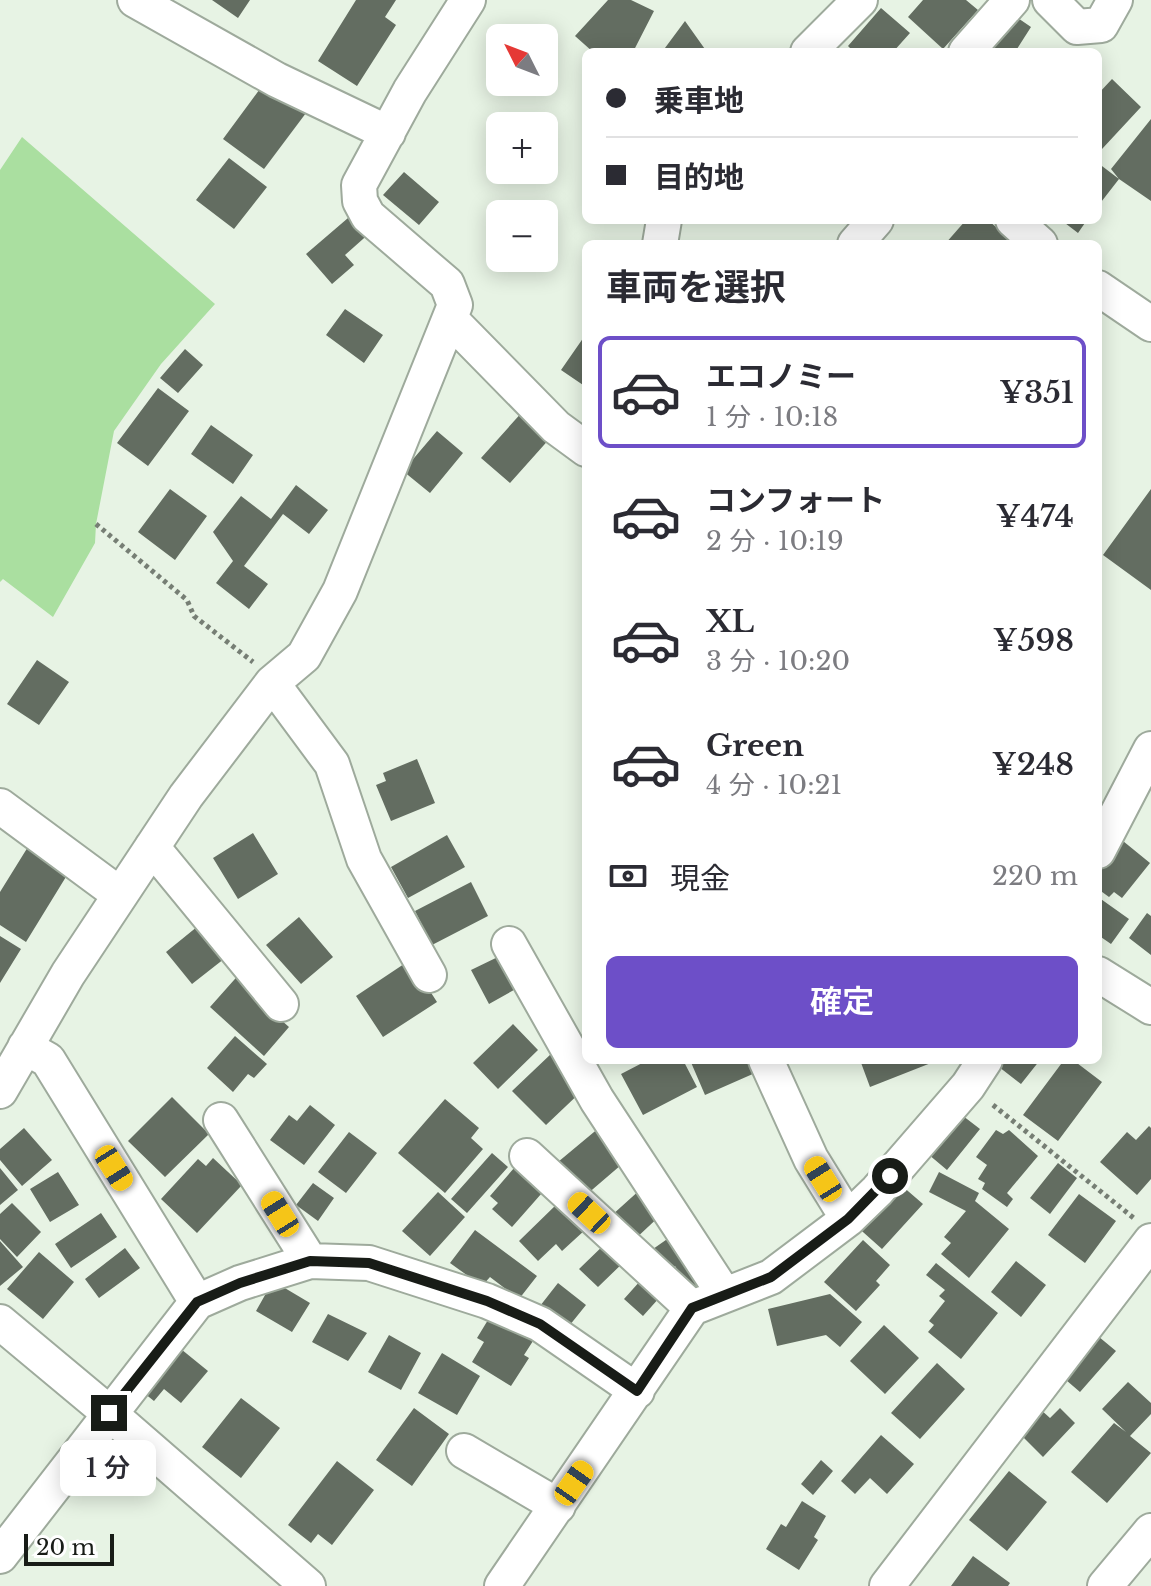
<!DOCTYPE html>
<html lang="ja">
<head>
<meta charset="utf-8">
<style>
	body { margin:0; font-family:"Libre Baskerville","Noto Sans JP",serif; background:#f7f7f7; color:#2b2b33; height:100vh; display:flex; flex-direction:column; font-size:30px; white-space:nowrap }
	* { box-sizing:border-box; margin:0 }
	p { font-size:26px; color:#7c7c81 }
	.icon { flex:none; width:44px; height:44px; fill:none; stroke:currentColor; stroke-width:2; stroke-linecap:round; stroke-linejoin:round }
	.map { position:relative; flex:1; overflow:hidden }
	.drawer { position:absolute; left:582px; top:240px; width:520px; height:824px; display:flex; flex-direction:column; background:#fff; border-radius:12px; box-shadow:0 4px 20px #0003 }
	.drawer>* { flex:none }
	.guide { position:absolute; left:582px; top:48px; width:520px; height:176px; border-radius:12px; box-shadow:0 4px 20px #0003; display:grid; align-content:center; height:176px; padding:0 24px; background:#fff }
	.needle { width:52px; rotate:312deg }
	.buttons { position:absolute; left:486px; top:24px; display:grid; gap:16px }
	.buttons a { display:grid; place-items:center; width:72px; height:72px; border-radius:12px; background:#fff; box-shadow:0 4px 20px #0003; font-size:40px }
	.scale { position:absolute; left:24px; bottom:20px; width:90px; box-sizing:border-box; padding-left:8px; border:4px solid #181c17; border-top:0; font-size:22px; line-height:28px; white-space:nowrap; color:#181c17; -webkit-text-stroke:6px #fff; paint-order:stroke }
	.end { position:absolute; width:36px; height:36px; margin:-18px; border:10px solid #181c17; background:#fff; box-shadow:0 0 0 4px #fff }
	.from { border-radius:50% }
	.bubble { position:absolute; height:56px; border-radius:12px; background:#fff; box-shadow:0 4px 20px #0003; font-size:26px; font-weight:600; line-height:56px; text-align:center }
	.car { position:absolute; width:24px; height:48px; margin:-24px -12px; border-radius:10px; box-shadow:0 0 6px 2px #0007; background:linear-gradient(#f5c518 24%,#345 0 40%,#f5c518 0 76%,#345 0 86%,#f5c518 0) }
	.guide b { display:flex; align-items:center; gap:28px; height:76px; font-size:30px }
	.guide b+b { border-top:2px solid #e1e1e2 }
	.guide i { width:20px; height:20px; background:#2b2b33 }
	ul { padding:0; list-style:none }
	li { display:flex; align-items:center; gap:24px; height:112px; margin:0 16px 12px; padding:0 8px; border:4px solid transparent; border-radius:12px }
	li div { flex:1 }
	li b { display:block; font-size:30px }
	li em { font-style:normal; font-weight:600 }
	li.active { border-color:#6d4fc8 }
	li>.icon { width:72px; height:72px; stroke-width:1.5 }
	h2 { padding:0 24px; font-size:36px; line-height:96px }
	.pay { display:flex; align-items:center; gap:20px; height:88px; padding:0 24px; font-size:30px }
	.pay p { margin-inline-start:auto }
	.action { display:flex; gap:16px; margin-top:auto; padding:16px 24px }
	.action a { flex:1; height:92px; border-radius:12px; background:#6d4fc8; color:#fff; font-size:32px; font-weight:600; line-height:92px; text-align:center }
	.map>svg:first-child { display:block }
</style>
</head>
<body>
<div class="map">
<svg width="1151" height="1586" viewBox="0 0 1151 1586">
	<rect width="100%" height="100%" fill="#e7f3e4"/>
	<path fill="#aadfa0" d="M22 137 215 304 161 364 114 431 96 524 95 543 53 617 3 579 0 582V170Z"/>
	<path fill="#636d61" d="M212 0H250L238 18Z
		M356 0H396L385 17 396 25 357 86 318 61Z
		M608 0H631L654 11 633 52H593L575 36Z
		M923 0H966L978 10 943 49 908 17Z
		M881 8 910 33 893 52H854L848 46Z
		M1006 10 1031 27 1015 52H978Z
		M685 21 707 52H662Z
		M268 78 309 109 264 169 223 139Z
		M1112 79 1141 107 1102 149 1098 145V94Z
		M1151 119V201L1119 179 1098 206V163L1119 179 1111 169Z
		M229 158 267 187 234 229 196 200Z
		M404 172 439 202 419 225 383 195Z
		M355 212 372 231 345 255 354 265 332 284 306 254Z
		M966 220H988L1015 244H945Z
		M1061 220H1087L1078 233Z
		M345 309 383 335 364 363 326 335Z
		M586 334V387L561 370Z
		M185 349 203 365 178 393 160 378Z
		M158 388 189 411 148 466 117 443Z
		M524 410 552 436 510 483 481 458Z
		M211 425 253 455 233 484 191 454Z
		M437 431 463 453 430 493 403 471Z
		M296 485 328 510 309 534 283 514 244 566 268 584 249 609 216 583 233 561 213 532 241 496 271 519Z
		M170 489 207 516 175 560 138 532Z
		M1151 489V590L1103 555Z
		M37 660 69 682 39 725 7 704Z
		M417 759 435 803 391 821 376 785 386 781 383 773Z
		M253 833 278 874 238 899 213 858Z
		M447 835 465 867 408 898 391 867Z
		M1123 841 1150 863 1122 898 1114 892 1109 897 1098 889V871Z
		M31 842 72 867 26 942 0 925V892Z
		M471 882 488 916 432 945 415 911Z
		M1098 897 1129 919 1111 944 1098 935Z
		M1147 913 1151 916V955L1129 938Z
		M299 917 333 957 301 984 266 945Z
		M203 922 229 955 192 984 166 952Z
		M0 936 21 949 0 983Z
		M504 954 521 986 489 1004 471 970Z
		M410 960 437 1002 383 1037 356 996Z
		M242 971 262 1003 289 1027 264 1056 210 1007Z
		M513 1024 538 1050 498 1089 473 1063Z
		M235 1036 267 1064 254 1078 248 1074 233 1092 207 1068Z
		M552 1053 585 1088 546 1125 512 1091Z
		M648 1060H683L697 1087 643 1115 621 1074Z
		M690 1060H749L755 1073 705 1095Z
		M860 1060H929L931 1063 870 1087Z
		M990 1060H1040L1021 1084Z
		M1064 1060H1073L1102 1082 1058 1141 1023 1115Z
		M172 1097 209 1134 165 1177 128 1141Z
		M445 1099 479 1128 471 1138 483 1149 445 1193 398 1153Z
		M310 1105 335 1125 304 1165 270 1140 289 1115 297 1121Z
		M954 1109 980 1129 947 1170 922 1149Z
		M1149 1126 1151 1128V1179L1137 1195 1100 1162 1127 1132 1136 1140Z
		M600 1127 628 1159 586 1195 558 1162Z
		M24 1128 52 1160 22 1186 0 1160V1149Z
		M996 1130 1003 1134 1009 1130 1038 1156 1007 1193 1013 1199 1007 1207 982 1189 985 1183 978 1179 987 1165 976 1157Z
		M349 1132 377 1153 346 1193 318 1172Z
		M492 1153 508 1167 467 1213 451 1199Z
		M213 1158 242 1185 197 1233 161 1199 198 1159 206 1166Z
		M521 1160 549 1185 512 1227 492 1209 498 1203 490 1196Z
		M1058 1163 1077 1178 1050 1214 1030 1198Z
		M0 1168 18 1190 0 1205Z
		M58 1172 79 1205 50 1222 30 1189Z
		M939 1172 979 1193 975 1201 1009 1229 969 1278 941 1254 951 1243 944 1237 966 1211 929 1192Z
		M894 1179 923 1204 882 1249 854 1224Z
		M313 1183 334 1198 318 1221 296 1205Z
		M642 1188 664 1212 633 1241 611 1216Z
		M438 1192 465 1217 430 1256 402 1231Z
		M1079 1194 1116 1221 1085 1263 1048 1235Z
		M12 1203 41 1232 17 1257 0 1239V1214Z
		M558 1203 585 1230 562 1251 556 1244 538 1261 519 1241Z
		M101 1213 117 1237 71 1268 55 1244Z
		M475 1230 537 1276 519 1299 490 1277 482 1286 450 1263Z
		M673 1235 704 1281 691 1291 675 1266 668 1271 653 1249Z
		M609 1240 627 1259 598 1287 579 1269Z
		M863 1240 890 1265 876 1281 880 1285 856 1311 824 1282Z
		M0 1241 23 1267 0 1286Z
		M125 1248 140 1268 99 1298 85 1279Z
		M39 1252 74 1282 43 1319 7 1289Z
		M1016 1261 1046 1285 1021 1317 991 1292Z
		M936 1263 998 1313 961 1359 928 1332 934 1325 929 1321 945 1301 939 1296 945 1290 926 1275Z
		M641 1280 660 1297 643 1316 624 1299Z
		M273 1281 310 1303 292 1332 256 1311Z
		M558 1283 586 1305 565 1331 540 1306Z
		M830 1294 862 1322 840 1347 826 1335 777 1346 768 1309Z
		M328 1314 367 1333 348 1361 312 1342Z
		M491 1315 533 1341 524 1355 529 1358 511 1386 472 1362 484 1342 477 1338Z
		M884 1325 919 1358 885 1394 850 1361Z
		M1087 1327 1116 1351 1080 1392 1045 1362Z
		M389 1335 421 1353 401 1390 368 1372Z
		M176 1345 208 1371 181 1403 164 1389 154 1401 139 1389Z
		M442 1353 480 1376 457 1415 418 1393Z
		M937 1363 965 1389 920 1439 891 1413Z
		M1128 1382 1151 1403V1414L1130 1436 1151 1453 1107 1503 1071 1472 1114 1423 1126 1432 1102 1409Z
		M241 1398 280 1428 241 1478 202 1447Z
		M414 1408 449 1434 412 1486 376 1460Z
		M1060 1408 1075 1423 1043 1457 1018 1432 1040 1409 1050 1418Z
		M881 1435 914 1464 887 1494 870 1478 855 1494 841 1481Z
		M821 1460 833 1471 813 1495 801 1484Z
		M337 1461 374 1490 332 1545 318 1534 311 1543 288 1525Z
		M1009 1471 1047 1502 1007 1551 969 1520Z
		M802 1501 826 1516 814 1537 818 1540 799 1570 766 1549 781 1524 786 1527Z
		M973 1556 1010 1583 1008 1586H951Z"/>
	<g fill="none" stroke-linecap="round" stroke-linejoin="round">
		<g stroke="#9eaa9c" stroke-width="38">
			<path id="minor" d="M135 0 277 80 388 133
				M1050 0 1077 27 1101 25 1115 0
				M808 52 860 0
				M966 52 1012 0
				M1013 220 1040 244
				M660 244 664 220
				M855 244 876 220
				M1098 288 1151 324
				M451 320 556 427 586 449
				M272 683 332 764 364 859 429 975
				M0 806 119 894
				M152 847 281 1004
				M1098 851 1151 749
				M509 944 597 1100 724 1294
				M1098 974 1151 1007
				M25 1047 48 1060 197 1302
				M766 1060 811 1159 848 1219
				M0 1091 68 974 186 796 272 683 304 656 340 591 455 305 447 284 368 216 360 201 359 185 410 91 468 0
				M221 1120 310 1261
				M527 1156 692 1308
				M0 1322 109 1413 308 1586
				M464 1451 558 1506
				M0 1556 197 1302 240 1283 310 1261 369 1263 487 1301 540 1324 637 1391
				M502 1586 692 1308 771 1277 848 1219 877 1191 968 1086 985 1060
				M887 1586 1151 1241
				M1105 1586 1151 1531"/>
		</g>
		<path stroke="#767e74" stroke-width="5" stroke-dasharray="4 4" stroke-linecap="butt" d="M96 524 187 600 194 616 253 662
			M993 1105 1135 1219"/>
		<use href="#minor" stroke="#fff" stroke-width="34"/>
	</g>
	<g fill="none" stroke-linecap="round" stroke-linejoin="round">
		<path stroke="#181c17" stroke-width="10" d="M109 1413 197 1302 240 1283 310 1261 369 1263 487 1301 540 1324 637 1391 692 1308 771 1277 848 1219 890 1176"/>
	</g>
</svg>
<div class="buttons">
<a><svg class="needle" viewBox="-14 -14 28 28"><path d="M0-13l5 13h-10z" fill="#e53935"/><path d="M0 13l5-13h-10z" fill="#7c7c81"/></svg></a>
<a>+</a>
<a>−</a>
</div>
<div class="scale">20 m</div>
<i class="end from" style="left:890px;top:1176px"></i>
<i class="end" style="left:109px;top:1413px"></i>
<div class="bubble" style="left:60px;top:1440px;width:96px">1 分</div>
<i class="car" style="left:114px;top:1168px;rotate:148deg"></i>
<i class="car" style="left:823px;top:1179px;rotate:328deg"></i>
<i class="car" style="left:589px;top:1213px;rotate:313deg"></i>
<i class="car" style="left:280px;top:1214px;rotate:328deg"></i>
<i class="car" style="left:574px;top:1483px;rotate:35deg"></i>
<div class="guide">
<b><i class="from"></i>乗車地</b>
<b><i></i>目的地</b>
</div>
<section class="drawer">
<h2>車両を選択</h2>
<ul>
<li class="active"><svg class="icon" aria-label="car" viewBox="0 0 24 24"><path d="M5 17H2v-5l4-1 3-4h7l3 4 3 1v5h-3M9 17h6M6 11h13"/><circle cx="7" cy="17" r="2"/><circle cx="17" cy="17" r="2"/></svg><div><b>エコノミー</b><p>1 分 · 10:18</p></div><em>¥351</em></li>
<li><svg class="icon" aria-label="car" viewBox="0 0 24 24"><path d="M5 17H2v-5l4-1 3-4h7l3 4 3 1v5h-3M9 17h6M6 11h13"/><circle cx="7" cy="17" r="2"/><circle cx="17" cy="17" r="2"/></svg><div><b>コンフォート</b><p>2 分 · 10:19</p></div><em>¥474</em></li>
<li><svg class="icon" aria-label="car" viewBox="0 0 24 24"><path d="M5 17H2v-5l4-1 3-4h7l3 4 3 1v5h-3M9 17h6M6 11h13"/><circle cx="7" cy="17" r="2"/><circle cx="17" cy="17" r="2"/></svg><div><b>XL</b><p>3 分 · 10:20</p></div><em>¥598</em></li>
<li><svg class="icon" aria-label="car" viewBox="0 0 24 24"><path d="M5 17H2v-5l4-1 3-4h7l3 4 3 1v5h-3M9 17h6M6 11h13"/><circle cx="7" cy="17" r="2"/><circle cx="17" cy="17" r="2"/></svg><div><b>Green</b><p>4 分 · 10:21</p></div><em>¥248</em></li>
</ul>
<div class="pay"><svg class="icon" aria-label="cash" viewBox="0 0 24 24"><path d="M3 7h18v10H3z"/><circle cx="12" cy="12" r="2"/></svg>現金<p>220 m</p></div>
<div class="action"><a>確定</a></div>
</section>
</div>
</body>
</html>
